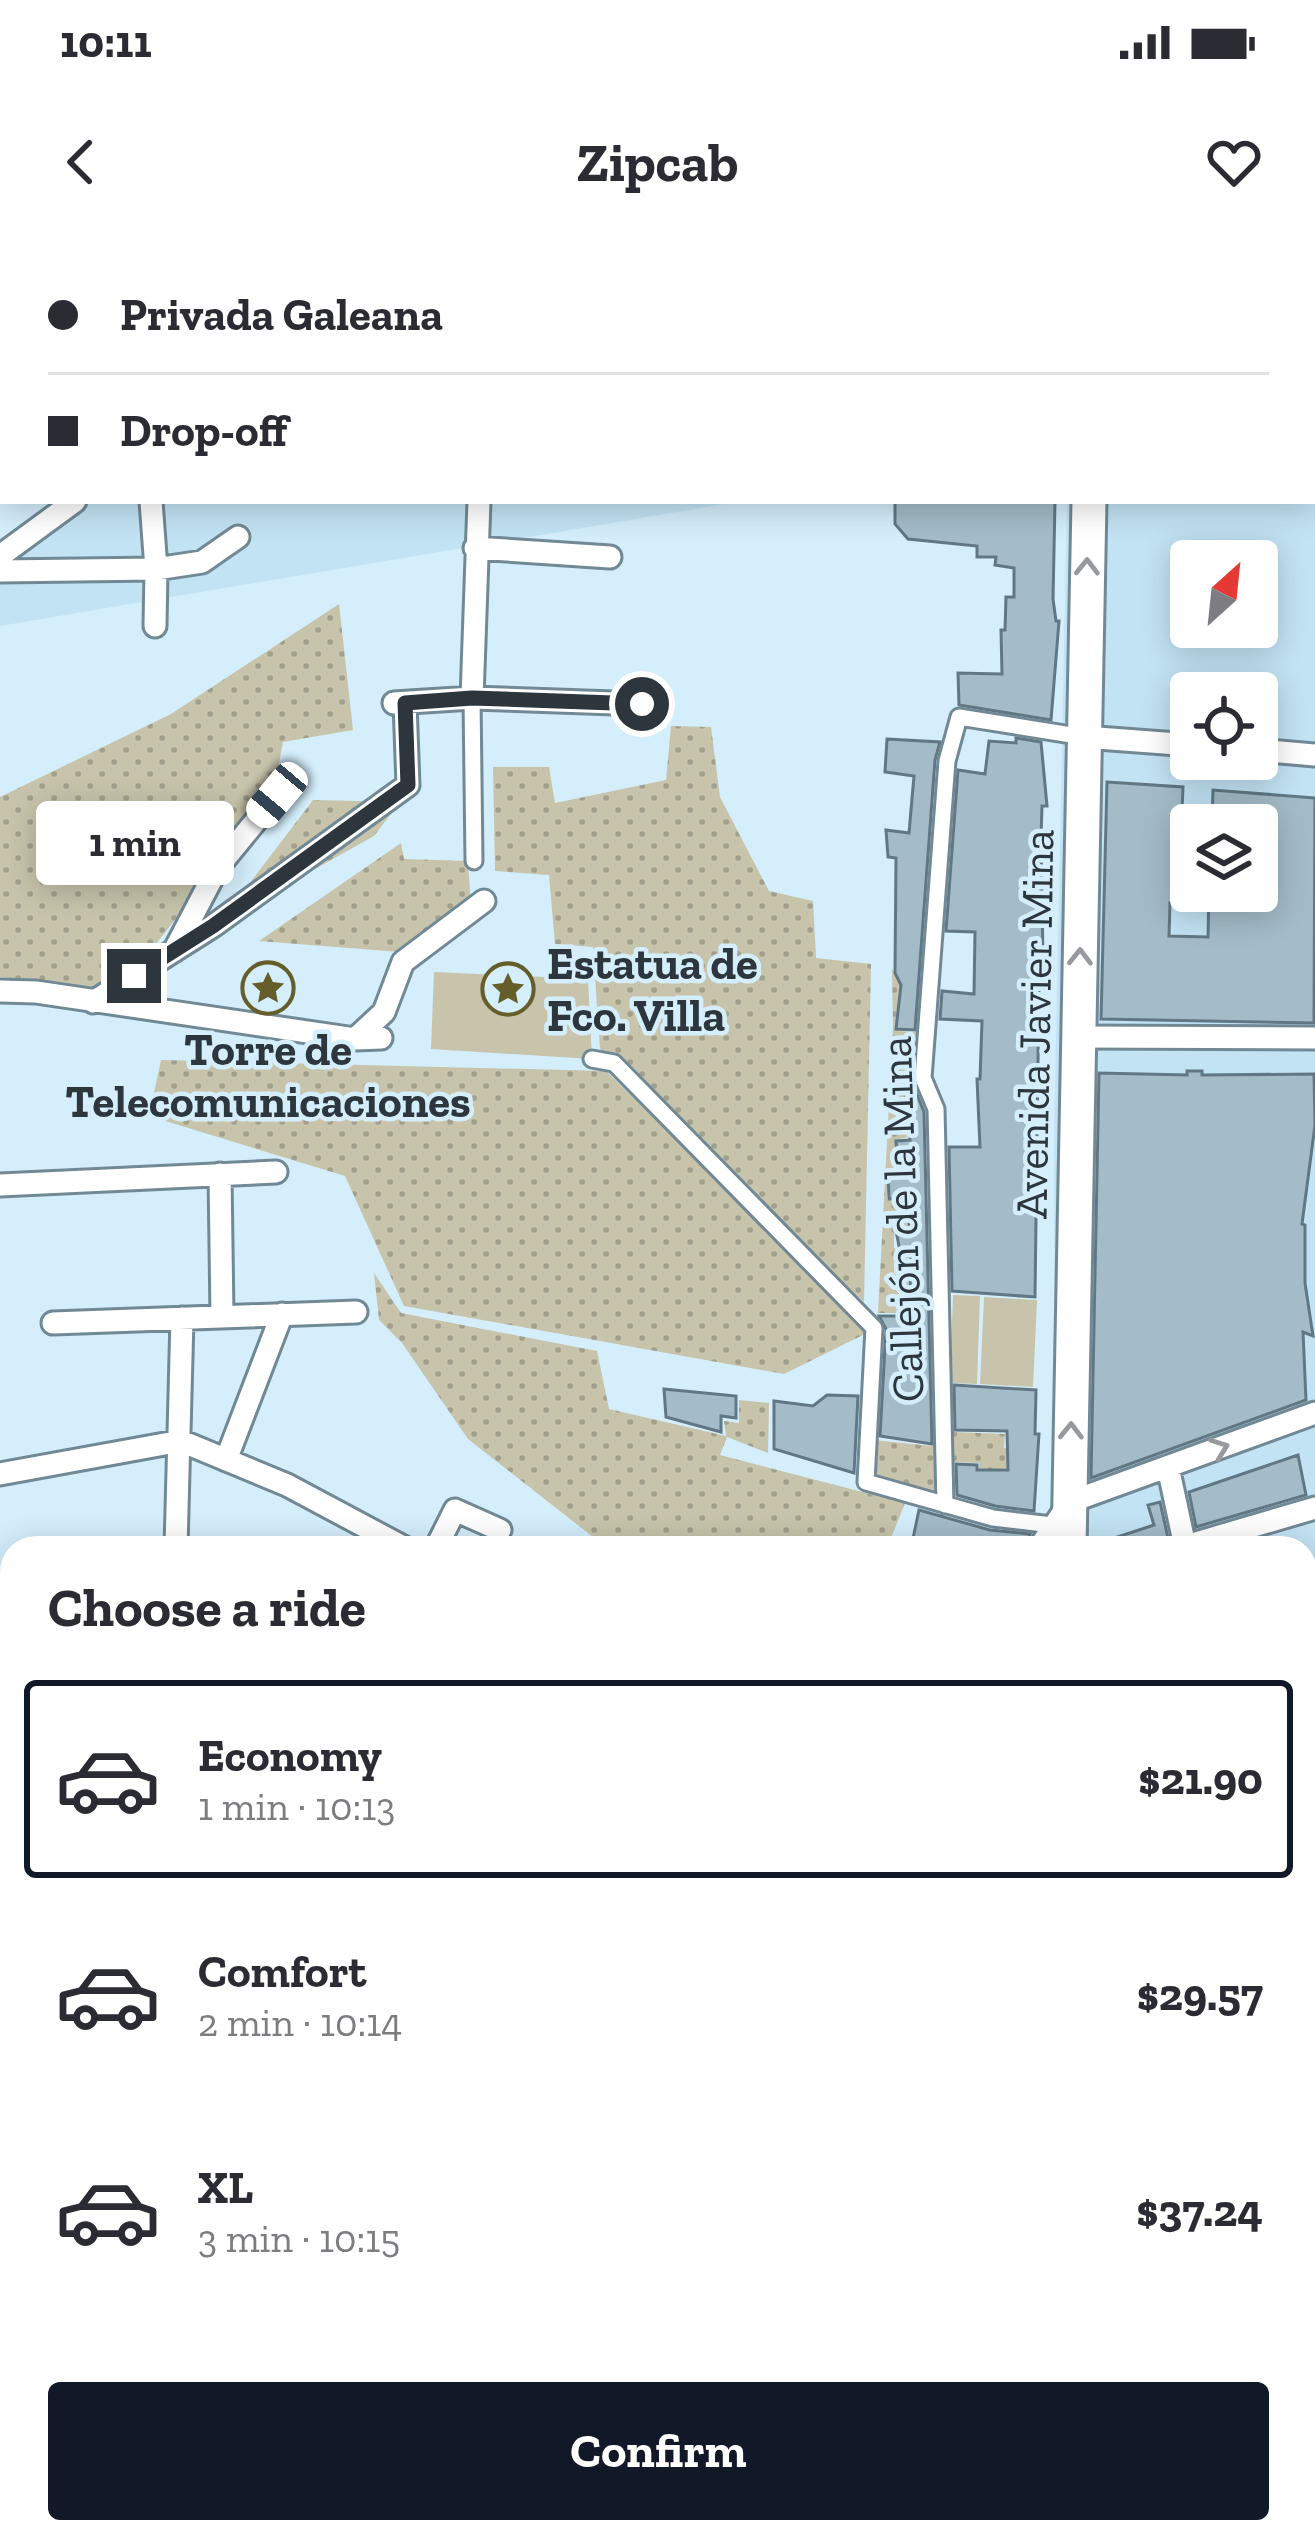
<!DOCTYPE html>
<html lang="en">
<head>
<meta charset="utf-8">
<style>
	body { margin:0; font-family:"Zilla Slab",serif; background:#f7f7f7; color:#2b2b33; height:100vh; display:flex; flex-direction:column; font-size:45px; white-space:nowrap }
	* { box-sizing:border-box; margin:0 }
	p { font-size:39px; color:#7c7c81 }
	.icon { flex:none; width:66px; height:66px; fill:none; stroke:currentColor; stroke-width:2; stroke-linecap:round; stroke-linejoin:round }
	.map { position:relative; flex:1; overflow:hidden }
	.sheet { position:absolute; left:0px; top:1296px; width:1317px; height:1008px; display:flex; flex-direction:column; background:#fff; border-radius:36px 36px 0 0; box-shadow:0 6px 30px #0003 }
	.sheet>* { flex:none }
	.guide { position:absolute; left:0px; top:0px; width:1317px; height:264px; box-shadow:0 6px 30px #0003; display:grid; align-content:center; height:264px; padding:0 48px; background:#fff }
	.needle { width:78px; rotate:27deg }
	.fabs { position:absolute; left:1170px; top:300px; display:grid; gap:24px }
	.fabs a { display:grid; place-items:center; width:108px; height:108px; border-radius:12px; background:#fff; box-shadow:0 6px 30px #0003; font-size:60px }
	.end { position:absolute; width:54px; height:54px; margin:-27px; border:15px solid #2c363c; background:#fff; box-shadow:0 0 0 6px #fff }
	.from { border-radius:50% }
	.bubble { position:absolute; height:84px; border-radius:12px; background:#fff; box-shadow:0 6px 30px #0003; font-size:39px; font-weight:700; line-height:84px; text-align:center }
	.car { position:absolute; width:36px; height:72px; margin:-36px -18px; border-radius:15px; box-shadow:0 0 9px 3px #0007; background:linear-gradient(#fff 24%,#345 0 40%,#fff 0 76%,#345 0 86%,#fff 0) }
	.guide b { display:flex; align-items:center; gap:42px; height:114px; font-size:45px }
	.guide b+b { border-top:3px solid #e1e1e2 }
	.guide i { width:30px; height:30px; background:#2b2b33 }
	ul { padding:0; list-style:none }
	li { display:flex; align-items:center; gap:36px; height:198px; margin:0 24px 18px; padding:0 24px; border:6px solid transparent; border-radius:12px }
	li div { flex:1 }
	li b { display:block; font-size:45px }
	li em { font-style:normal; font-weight:700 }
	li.active { border-color:#111827 }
	li>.icon { width:108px; height:108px; stroke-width:1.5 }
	h2 { padding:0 48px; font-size:54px; line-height:144px }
	.cta { display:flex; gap:24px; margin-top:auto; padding:24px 48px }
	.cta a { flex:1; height:138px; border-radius:12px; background:#111827; color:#fff; font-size:48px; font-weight:700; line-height:138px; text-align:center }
	.status { display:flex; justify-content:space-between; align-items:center; height:84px; padding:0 60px; background:#fff; direction:ltr }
	.status svg { height:33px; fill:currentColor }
	header { display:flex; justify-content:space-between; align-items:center; height:156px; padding:0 48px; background:#fff; font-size:54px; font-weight:700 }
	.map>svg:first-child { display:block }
</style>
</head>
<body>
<div class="status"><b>10:11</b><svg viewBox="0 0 49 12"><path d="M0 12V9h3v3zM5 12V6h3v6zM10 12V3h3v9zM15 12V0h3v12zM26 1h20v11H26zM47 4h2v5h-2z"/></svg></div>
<header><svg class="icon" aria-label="back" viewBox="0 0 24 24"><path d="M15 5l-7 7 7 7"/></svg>Zipcab<svg class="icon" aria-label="heart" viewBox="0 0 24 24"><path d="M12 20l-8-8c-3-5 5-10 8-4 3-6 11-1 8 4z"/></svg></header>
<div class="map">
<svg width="1315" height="2304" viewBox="0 0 1315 2304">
	<defs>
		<pattern id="grass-dots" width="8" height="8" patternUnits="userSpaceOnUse" patternTransform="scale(3)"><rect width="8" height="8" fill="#c7c4ab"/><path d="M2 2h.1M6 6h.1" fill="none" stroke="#a2a08c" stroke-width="1.8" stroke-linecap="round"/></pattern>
	</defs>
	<rect width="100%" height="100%" fill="#d4eefb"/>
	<path fill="#c2e3f4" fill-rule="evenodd" d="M428 0H1315V2304H126L139 2292H1305V1308H1048L1055 1294 1054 900 1067 261H1314V3H424ZM1191 321H1257V387H1191ZM1191 453H1257V519H1191ZM1191 585H1257V651H1191Z
		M64 261H742L0 386V307Z"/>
	<path fill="url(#grass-dots)" d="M339 364 353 490 283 502 273 554 120 750 0 737V557L171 474Z
		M671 486 711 487 720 557 769 651 813 661 816 718 871 724 864 1062 600 809 593 707 555 704 549 635 495 631 493 527H549L555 563 666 540Z
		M313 560 400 562 374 596 220 682Z
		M401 603 404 619 468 621 472 685 413 713 259 701Z
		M892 729 901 742 899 791 929 793 926 837 904 839 908 897 895 900V918L920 917 922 929 887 931V960H914V973L907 974V988L894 990V1007L900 1018 909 1019 908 1045 902 1047V1073H878L893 787Z
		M161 820 606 831 871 1091 784 1134 404 1066 345 936 149 876Z
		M374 1033 401 1073 597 1111 609 1169 726 1196 724 1181 739 1183V1160L769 1163 768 1213 727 1197 720 1215 905 1263 887 1308H607L468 1199 402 1103 379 1080Z
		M952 1192 1005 1194 1004 1208 1010 1209V1228L998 1229 997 1245 978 1244 979 1223 951 1222Z
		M874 1200 941 1207V1261L869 1240Z"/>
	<path fill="#c7c4ab" d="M434 732 588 739 592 819 431 809Z
		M953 1055 980 1056 977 1144 950 1143Z
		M984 1057 1037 1060 1033 1147 980 1144Z"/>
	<path fill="#a3bcc8" stroke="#617884" stroke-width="3" d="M895 261H1055L1053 359 1056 381H1059L1051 480 959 465 958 433 1002 434 1001 390H1005L1006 357H1014V328L995 325 996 317H977V306L908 299 895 284Z
		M1016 498 1041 502 1047 566H1042L1041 598 1043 720 1039 744 1035 1057 952 1051 949 907H980L977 839H980L982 781 940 779 942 751 974 754 975 692 946 691 958 530 985 534 989 501 1016 503Z
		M887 499 940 502 935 520 915 790 896 789 901 745 895 733 896 618 888 617 886 590 909 593 914 536 885 532Z
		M1107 542 1183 547 1178 664 1170 663 1169 696 1208 697 1209 651H1257V585H1212L1213 550 1315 558 1314 783 1101 779Z
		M1187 831H1202V835L1314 834 1315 885 1302 984 1305 985V1043L1313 1096 1303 1092 1306 1160 1091 1238 1099 833 1187 835Z
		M906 839H911L924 872 932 1204 880 1196 886 1089 879 1076H904L905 1048 910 1049 911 1016H901L896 991H909V958L889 959 888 932 898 931 896 901 910 900Z
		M954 1145 1036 1150 1035 1194H1039L1034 1271 995 1266 957 1255 956 1224 977 1225V1230H1008L1007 1191 955 1190Z
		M664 1149 736 1156V1178L721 1176V1192L666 1177Z
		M827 1155 858 1156 854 1233 774 1209V1161L813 1166Z
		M1298 1215 1306 1255 1196 1287 1189 1252Z
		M1160 1262 1168 1298 1164 1308H1094L1093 1305 1154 1285 1148 1265Z
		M919 1270 990 1290 1030 1294 1024 1308H911Z"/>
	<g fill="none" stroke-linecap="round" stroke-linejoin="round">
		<g stroke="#718995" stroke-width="21">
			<path id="pedestrian" d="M472 458 474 621
				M592 819 614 823 874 1088 866 1242 993 1278 1052 1285
				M945 1265 936 869 923 838 947 521 959 477 1084 497"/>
		</g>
		<g stroke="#718995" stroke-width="27">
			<path id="minor" d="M325 0 333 3
				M490 0V3
				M429 3 433 0
				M598 3V0
				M797 3V0
				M0 49 3 50
				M1314 219 1315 220
				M0 220 3 221
				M151 261 156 329 155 386
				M475 308 610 317
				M0 316 75 261
				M0 331 156 329 202 322 238 297
				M472 458 479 261
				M394 463 472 458 642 464
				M1084 497 1191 505
				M1257 510 1315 515
				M174 711 218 627 277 555
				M0 751 36 752 355 799 381 798
				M93 762 213 686 408 545 405 463
				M1079 797 1315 798
				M355 799 384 772 403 722 484 661
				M220 934 222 1076
				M0 945 276 932
				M53 1083 356 1072
				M226 1220 282 1074
				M1168 1227 1185 1306
				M0 1234 181 1201 287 1245 405 1308
				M176 1308 182 1078
				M436 1308 455 1270 500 1290
				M1039 1308 1070 1262 1315 1173
				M1179 1308 1315 1268
				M0 1717H12
				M1305 1733H1315
				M10 2006 12 1860
				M1305 2014H1315
				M0 2103 12 2089
				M0 2227 12 2208
				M443 2304V2292
				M743 2304V2292"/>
		</g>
		<g stroke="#718995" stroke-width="36">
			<path id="secondary" d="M0 1425H12
				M1305 1444H1315
				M0 2297 415 2304"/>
		</g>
		<g stroke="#718995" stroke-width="39">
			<path id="primary" d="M1093 3 1094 0
				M1069 1308 1089 261
				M1051 2304V2292"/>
		</g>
		<use href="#pedestrian" stroke="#fff" stroke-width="15"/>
		<use href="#minor" stroke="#fff" stroke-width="21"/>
		<use href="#secondary" stroke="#fff" stroke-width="30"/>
		<use href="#primary" stroke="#fff" stroke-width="33"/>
	</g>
	<defs><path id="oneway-chevron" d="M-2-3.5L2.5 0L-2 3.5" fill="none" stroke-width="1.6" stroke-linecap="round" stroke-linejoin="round" transform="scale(3)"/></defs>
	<g stroke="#969a9e">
		<use href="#oneway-chevron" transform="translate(1087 327) rotate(-89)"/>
		<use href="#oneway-chevron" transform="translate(1080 717) rotate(-89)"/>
		<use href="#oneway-chevron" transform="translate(1071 1191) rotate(-89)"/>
		<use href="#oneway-chevron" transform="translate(1220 1208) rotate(-20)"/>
	</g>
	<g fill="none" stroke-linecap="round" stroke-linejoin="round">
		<path stroke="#2c363c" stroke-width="15" d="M134 736 213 686 408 545 405 463 472 458 642 464"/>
	</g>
	<defs>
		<g id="sight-ring" transform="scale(2.7)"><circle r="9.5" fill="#d4eefb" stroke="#655d2a" stroke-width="1.5"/><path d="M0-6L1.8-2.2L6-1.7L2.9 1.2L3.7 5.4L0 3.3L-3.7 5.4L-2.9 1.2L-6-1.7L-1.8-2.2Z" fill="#655d2a"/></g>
	</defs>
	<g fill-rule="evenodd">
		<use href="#sight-ring" x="268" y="748"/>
		<use href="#sight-ring" x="508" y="749"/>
	</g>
	<g text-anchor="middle" stroke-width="9" stroke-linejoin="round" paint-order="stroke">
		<g font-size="45" font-weight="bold" fill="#2c363c" stroke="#d4eefb" text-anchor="start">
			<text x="547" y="739">Estatua de<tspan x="547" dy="52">Fco. Villa</tspan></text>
			<text x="268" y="825" text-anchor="middle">Torre de<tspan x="268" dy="52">Telecomunicaciones</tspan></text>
		</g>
		<g font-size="45" fill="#2c363c" stroke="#d4eefb">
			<text transform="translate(1034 784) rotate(-89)" y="16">Avenida Javier Mina</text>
			<text transform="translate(901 979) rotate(-92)" y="16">Callejón de la Mina</text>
		</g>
	</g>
</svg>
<div class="fabs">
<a><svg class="needle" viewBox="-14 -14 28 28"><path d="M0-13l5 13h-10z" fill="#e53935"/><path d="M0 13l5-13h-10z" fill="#7c7c81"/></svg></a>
<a><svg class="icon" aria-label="locate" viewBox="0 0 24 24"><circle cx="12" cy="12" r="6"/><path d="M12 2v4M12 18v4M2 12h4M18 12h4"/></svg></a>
<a><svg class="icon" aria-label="layers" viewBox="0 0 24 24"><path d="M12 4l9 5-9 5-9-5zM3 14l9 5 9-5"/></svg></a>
</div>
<i class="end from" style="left:642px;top:464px"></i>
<i class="end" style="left:134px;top:736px"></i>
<div class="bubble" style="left:36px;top:561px;width:198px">1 min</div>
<i class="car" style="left:277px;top:555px;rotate:220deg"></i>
<div class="guide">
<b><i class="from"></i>Privada Galeana</b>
<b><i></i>Drop-off</b>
</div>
<section class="sheet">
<h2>Choose a ride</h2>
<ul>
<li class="active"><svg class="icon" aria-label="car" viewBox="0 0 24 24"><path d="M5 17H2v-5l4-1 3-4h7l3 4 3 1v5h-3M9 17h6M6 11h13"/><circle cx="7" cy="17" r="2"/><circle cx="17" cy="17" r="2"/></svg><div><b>Economy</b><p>1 min · 10:13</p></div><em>$21.90</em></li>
<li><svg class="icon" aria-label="car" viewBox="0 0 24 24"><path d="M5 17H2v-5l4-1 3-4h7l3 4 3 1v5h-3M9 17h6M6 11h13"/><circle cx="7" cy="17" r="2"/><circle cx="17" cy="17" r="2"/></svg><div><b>Comfort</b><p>2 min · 10:14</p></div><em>$29.57</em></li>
<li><svg class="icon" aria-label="car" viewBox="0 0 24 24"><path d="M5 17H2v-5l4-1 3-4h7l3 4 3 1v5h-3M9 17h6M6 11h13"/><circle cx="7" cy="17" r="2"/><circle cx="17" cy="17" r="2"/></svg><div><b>XL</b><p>3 min · 10:15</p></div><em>$37.24</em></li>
</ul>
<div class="cta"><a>Confirm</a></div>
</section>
</div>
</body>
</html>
